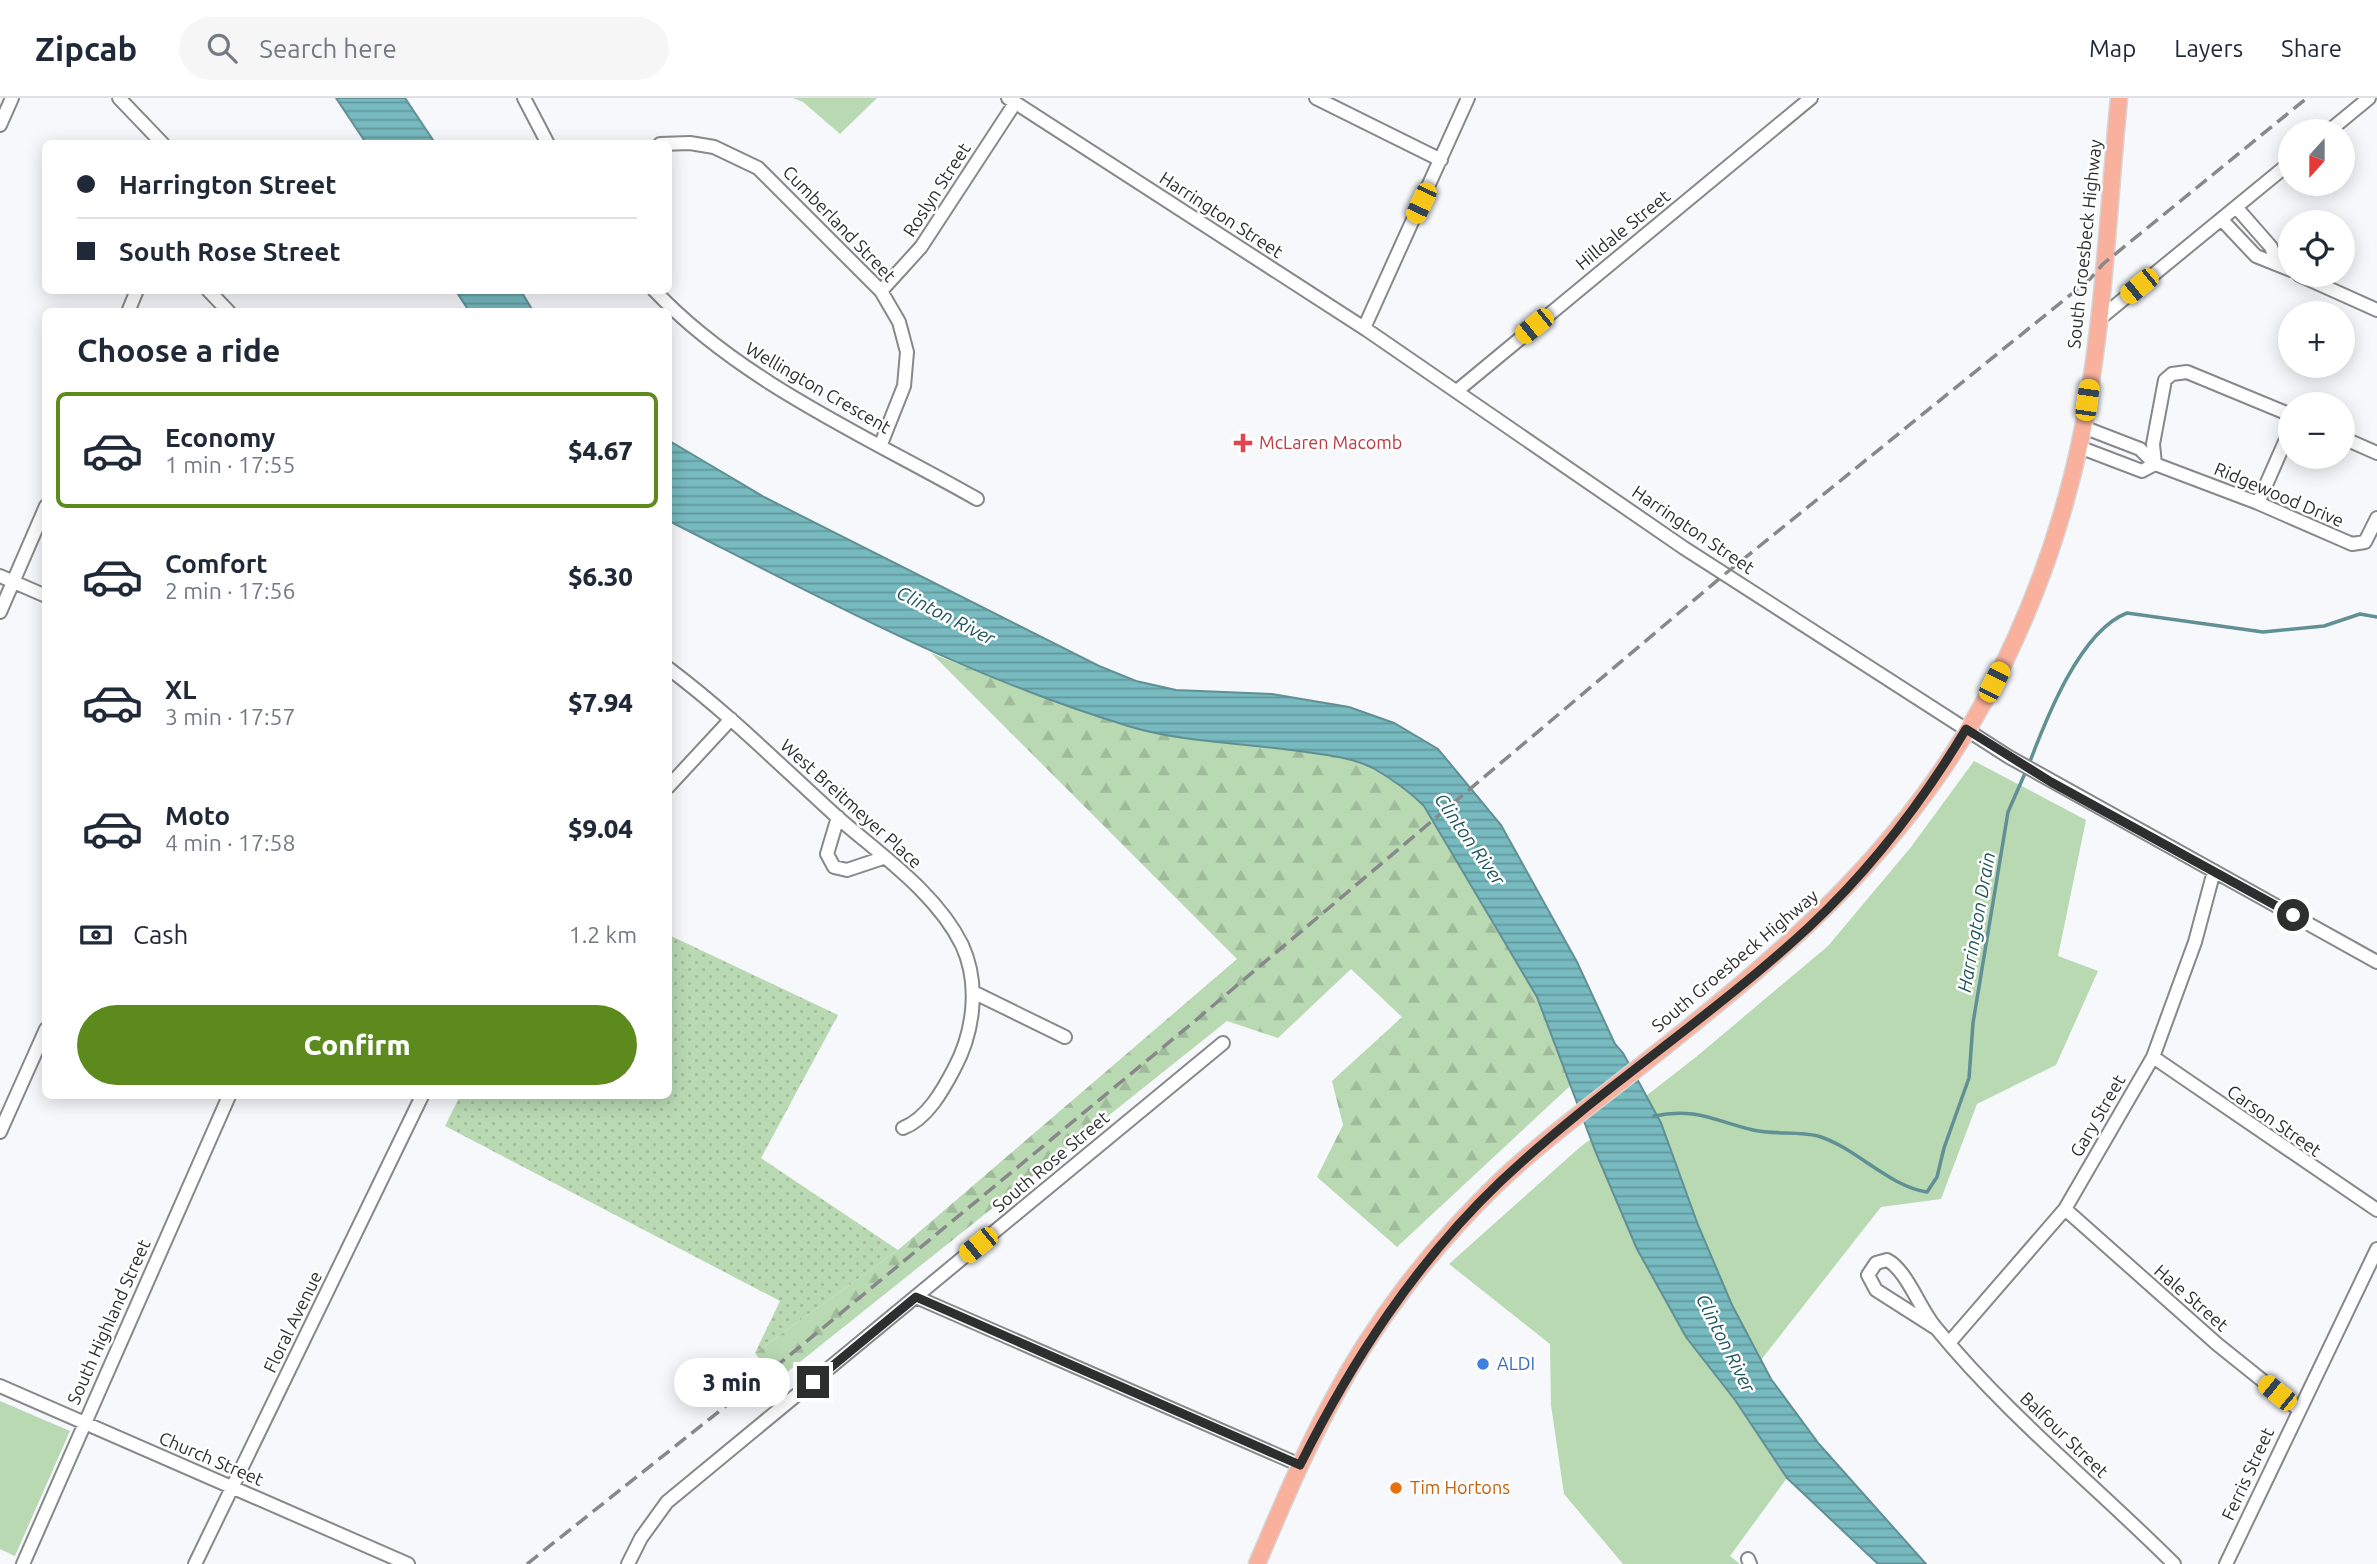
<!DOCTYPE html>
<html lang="en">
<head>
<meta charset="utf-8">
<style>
	body { margin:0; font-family:Ubuntu,sans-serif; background:#f6f6f7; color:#1f2937; height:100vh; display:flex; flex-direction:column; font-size:26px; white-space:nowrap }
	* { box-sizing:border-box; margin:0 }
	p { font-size:23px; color:#747a83 }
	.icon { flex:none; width:38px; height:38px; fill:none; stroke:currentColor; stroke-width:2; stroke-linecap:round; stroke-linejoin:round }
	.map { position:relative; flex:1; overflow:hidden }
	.drawer { position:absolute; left:42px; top:210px; width:630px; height:791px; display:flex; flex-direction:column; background:#fff; border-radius:10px; box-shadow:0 4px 18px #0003 }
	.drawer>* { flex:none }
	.top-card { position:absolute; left:42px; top:42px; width:630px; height:154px; border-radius:10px; box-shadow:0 4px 18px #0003; display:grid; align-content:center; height:154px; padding:0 35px; background:#fff }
	.needle { width:46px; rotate:201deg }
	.fabs { position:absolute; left:2278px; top:21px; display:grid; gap:14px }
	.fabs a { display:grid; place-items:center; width:77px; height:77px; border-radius:50%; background:#fff; box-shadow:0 4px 18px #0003; font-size:35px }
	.end { position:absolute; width:32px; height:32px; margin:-16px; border:9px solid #2d2e2e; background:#fff; box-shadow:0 0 0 4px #fff }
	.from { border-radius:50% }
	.bubble { position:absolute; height:49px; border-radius:24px; background:#fff; box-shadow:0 4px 18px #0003; font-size:23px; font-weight:800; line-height:49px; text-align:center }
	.car { position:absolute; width:21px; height:42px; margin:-21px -10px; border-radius:9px; box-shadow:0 0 5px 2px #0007; background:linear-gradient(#f5c518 24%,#345 0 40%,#f5c518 0 76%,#345 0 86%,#f5c518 0) }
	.top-card b { display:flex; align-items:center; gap:24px; height:66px; font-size:26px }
	.top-card b+b { border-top:2px solid #e0e1e3 }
	.top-card i { width:18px; height:18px; background:#1f2937 }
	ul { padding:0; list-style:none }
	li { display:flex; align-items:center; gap:21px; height:116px; margin:0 14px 10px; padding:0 21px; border:4px solid transparent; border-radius:10px }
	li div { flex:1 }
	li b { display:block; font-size:26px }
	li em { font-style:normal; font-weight:800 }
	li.current { border-color:#5c8a1d }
	li>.icon { width:63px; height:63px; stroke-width:1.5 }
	h2 { padding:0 35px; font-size:32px; line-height:84px }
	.pay { display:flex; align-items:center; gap:18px; height:77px; padding:0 35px; font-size:26px }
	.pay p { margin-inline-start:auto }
	.primary-button { display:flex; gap:14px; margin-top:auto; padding:14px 35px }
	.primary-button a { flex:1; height:80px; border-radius:42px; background:#5c8a1d; color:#fff; font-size:28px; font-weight:800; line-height:80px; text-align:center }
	header { display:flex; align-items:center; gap:42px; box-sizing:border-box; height:98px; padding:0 35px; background:#fff; border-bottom:2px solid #e0e1e3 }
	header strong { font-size:33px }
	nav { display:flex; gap:38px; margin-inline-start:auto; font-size:24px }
	.search { width:490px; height:63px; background:#f6f6f7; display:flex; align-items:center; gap:18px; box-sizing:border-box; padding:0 24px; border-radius:38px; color:#747a83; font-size:26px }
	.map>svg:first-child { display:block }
</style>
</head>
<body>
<header>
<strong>Zipcab</strong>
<div class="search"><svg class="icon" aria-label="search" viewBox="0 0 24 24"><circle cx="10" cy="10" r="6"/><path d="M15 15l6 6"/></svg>Search here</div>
<nav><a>Map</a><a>Layers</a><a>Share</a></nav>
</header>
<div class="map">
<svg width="2377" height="1466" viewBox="0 0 2377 1466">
	<defs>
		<pattern id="grass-dots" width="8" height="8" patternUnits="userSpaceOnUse" patternTransform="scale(1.75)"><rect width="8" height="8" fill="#b9d9b3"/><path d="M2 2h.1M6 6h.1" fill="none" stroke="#9fbb9a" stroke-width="1.8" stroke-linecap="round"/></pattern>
		<pattern id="forest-firs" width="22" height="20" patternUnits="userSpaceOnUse" patternTransform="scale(1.75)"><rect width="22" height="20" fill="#b9d9b3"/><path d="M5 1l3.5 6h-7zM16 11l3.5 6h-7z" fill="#9fbb9a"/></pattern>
		<pattern id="water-rules" width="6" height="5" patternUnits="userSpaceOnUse" patternTransform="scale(1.75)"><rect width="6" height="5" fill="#77bac0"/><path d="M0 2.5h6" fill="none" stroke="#62989c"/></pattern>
	</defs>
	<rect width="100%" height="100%" fill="#f6f8fb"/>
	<path fill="url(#grass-dots)" d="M669 837 838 917 761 1060 898 1152 755 1255 780 1203 445 1028 460 998H668Z"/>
	<path fill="url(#forest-firs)" d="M931 555 1019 591 1130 629 1171 637 1335 658 1371 669 1406 691 1424 708 1537 899 1570 988 1397 1149 1317 1079 1343 1027 1332 983 1402 919 1351 871 1278 940 1227 923 776 1283 755 1255 898 1152 1237 861Z"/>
	<path fill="#b9d9b3" d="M793 0H877L840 36 803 4Z
		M1974 663 2086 722 2058 858 2098 873 2056 967 1977 1006 1941 1101 1881 1109 1761 1262 1735 1302 1787 1380 1730 1458 1740 1466H1623L1564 1396 1551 1307 1550 1246 1449 1166 1579 1050 1696 959 1828 848 1911 749Z
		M0 1303 70 1333 15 1458 0 1451Z"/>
	<path fill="url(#water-rules)" stroke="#619094" stroke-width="2" d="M336 0H405L435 45H366Z
		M456 193H521L533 213H469Z
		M668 342 764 399 1099 568 1136 583 1176 592 1272 596 1349 609 1394 625 1438 651 1501 727 1577 864 1615 946 1623 955 1661 1025 1698 1127 1732 1207 1771 1281 1819 1346 1926 1466H1878L1787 1380 1735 1302 1686 1239 1637 1151 1596 1055 1537 899 1424 708C1409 693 1392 681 1373 670 1353 660 1328 657 1306 654 1249 645 1183 645 1128 628 966 579 819 499 669 423Z"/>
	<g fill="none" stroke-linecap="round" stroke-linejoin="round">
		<path stroke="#619094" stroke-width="3.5" d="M2029 666C2046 621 2080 533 2127 515L2263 534 2324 528 2360 516 2377 519
			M1654 1018C1695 1009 1715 1023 1753 1032 1774 1037 1797 1033 1818 1038 1855 1049 1888 1088 1927 1094L1937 1079 1944 1050 1969 980 1973 925 2008 714 2026 673"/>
		<g stroke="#86888a" stroke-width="16">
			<path id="minor" d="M119 0 163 46
				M524 0 548 46
				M1008 0 1367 232 1684 450 2009 659 2377 864
				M1316 0 1441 62
				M0 27 12 0
				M2329 33 2369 0
				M660 46 690 45 714 49 758 70 881 193 899 224 907 254 904 288 881 346
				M2236 109 2271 149 2277 165
				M2221 121 2256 158 2291 172
				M2299 177 2377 212
				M208 192 229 214
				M654 192C741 284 868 339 977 401
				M881 193 921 149 1015 5
				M128 214 137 192
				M2098 222 2291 64
				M1364 230 1468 0
				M1458 292 1811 0
				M2083 329 2140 351 2155 366 2258 405 2352 446 2365 444 2377 420
				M2343 340 2377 355
				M2079 349 2142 373 2155 366
				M2155 366 2153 346 2165 282 2172 276 2187 274 2291 317
				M2258 405 2291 330
				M0 478 46 498
				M0 514 46 408
				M668 570C728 615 781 668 836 718 879 756 936 794 962 847 980 886 974 934 954 971 943 992 927 1021 903 1030
				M668 689 731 621
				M838 719 827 756 834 769 847 772 883 760
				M973 894 1065 939
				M2153 959 2377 1112
				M0 1034 46 931
				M2065 1111 2217 1246 2298 1311
				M916 1199 1300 1367
				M1934 1229 1876 1192 1868 1177 1876 1165 1887 1162C1907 1172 1920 1212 1936 1230 2007 1317 2095 1387 2174 1466
				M1949 1245 2065 1111 2153 959 2195 844 2214 773
				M0 1288 408 1466
				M1748 1461 1750 1466
				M23 1466 229 998
				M195 1466 422 998
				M628 1466 641 1440 667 1404 1223 945
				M2226 1466 2377 1151"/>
		</g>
		<g stroke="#d5d5d5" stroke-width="19">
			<path id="major" d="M1257 1466C1280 1412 1303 1357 1331 1305 1373 1225 1432 1149 1497 1086 1544 1041 1597 1003 1648 962 1784 854 1900 757 1985 602 2030 519 2063 428 2082 335 2104 226 2108 111 2119 0"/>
		</g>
		<use href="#minor" stroke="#fff" stroke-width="12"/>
		<use href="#major" stroke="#f9b09d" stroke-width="16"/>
		<path stroke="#87888a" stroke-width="3.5" stroke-dasharray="14 7" stroke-linecap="butt" d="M527 1466 790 1257 1190 927 1725 476 2090 181 2103 166 2307 0"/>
	</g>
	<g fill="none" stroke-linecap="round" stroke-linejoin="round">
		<path stroke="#2d2e2e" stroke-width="9" d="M813 1284 916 1199 1300 1367C1352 1263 1415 1165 1500 1084 1597 992 1711 920 1809 829 1871 771 1923 703 1966 631L2051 684 2293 817"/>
	</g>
	<path fill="#e0444e" stroke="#fff" stroke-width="2.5" d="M1239.5 334.5h7v7h7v7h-7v7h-7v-7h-7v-7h7z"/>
	<circle fill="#3f7fe0" stroke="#fff" stroke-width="2.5" cx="1483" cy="1266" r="7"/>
	<circle fill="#e8710a" stroke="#fff" stroke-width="2.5" cx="1396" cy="1390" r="7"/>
	<g text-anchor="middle" stroke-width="5" stroke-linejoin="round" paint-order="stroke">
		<g font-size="18" fill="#2d2e2e" stroke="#fff">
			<text transform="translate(937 92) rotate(-57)" y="6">Roslyn Street</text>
			<text transform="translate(1221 117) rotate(33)" y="6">Harrington Street</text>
			<text transform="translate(839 126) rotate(46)" y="6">Cumberland Street</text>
			<text transform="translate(1623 132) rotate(-39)" y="6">Hilldale Street</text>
			<text transform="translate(2085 146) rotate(-84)" y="6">South Groesbeck Highway</text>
			<text transform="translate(818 290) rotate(30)" y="6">Wellington Crescent</text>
			<text transform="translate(2279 397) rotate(23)" y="6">Ridgewood Drive</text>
			<text transform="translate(1693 432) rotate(34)" y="6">Harrington Street</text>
			<text transform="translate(851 706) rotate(42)" y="6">West Breitmeyer Place</text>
			<text transform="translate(1735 863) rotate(-40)" y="6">South Groesbeck Highway</text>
			<text transform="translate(2098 1018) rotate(-60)" y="6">Gary Street</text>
			<text transform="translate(2274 1023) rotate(35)" y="6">Carson Street</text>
			<text transform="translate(1051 1064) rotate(-40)" y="6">South Rose Street</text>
			<text transform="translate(2191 1200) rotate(41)" y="6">Hale Street</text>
			<text transform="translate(109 1224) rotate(-66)" y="6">South Highland Street</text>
			<text transform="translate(293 1224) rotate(-64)" y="6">Floral Avenue</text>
			<text transform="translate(2064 1337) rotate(44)" y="6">Balfour Street</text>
			<text transform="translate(211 1361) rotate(23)" y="6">Church Street</text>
			<text transform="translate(2248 1376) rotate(-65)" y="6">Ferris Street</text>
		</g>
		<g font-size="18" fill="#be3a42" stroke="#fff" text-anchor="start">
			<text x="1259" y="351">McLaren Macomb</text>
		</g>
		<g font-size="18" fill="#366cbe" stroke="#fff" text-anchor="start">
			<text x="1497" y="1272">ALDI</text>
		</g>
		<g font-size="18" fill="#c56008" stroke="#fff" text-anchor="start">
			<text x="1410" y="1396">Tim Hortons</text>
		</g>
		<g font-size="19" font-style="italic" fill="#1b5459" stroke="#fff">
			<text transform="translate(946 517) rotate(27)" y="7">Clinton River</text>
			<text transform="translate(1470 741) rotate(55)" y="7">Clinton River</text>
			<text transform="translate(1976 824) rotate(-80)" y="7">Harrington Drain</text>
			<text transform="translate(1726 1245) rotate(63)" y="7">Clinton River</text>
		</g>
	</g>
</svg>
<div class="fabs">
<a><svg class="needle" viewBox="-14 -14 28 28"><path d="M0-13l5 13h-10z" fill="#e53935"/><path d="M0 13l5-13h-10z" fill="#747a83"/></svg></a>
<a><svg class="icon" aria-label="locate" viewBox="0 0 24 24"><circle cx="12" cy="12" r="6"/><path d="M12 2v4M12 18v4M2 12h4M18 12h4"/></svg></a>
<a>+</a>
<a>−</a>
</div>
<i class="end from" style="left:2293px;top:817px"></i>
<i class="end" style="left:813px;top:1284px"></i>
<div class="bubble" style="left:674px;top:1260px;width:116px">3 min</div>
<i class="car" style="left:1421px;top:105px;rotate:205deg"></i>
<i class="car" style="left:2139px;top:188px;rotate:231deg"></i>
<i class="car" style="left:1534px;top:228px;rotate:231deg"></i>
<i class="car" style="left:2087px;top:302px;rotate:8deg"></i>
<i class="car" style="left:1994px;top:584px;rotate:27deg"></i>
<i class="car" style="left:978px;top:1147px;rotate:231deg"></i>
<i class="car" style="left:2277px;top:1295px;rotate:309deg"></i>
<div class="top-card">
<b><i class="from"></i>Harrington Street</b>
<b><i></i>South Rose Street</b>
</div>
<section class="drawer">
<h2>Choose a ride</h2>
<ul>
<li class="current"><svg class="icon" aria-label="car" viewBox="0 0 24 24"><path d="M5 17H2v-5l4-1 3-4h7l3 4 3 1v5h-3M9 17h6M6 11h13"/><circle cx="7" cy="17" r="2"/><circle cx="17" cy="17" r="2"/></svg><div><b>Economy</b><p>1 min · 17:55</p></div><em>$4.67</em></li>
<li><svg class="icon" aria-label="car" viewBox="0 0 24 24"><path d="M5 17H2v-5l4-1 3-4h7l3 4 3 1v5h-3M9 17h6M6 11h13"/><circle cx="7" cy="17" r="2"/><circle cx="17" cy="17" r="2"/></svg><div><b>Comfort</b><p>2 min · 17:56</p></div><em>$6.30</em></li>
<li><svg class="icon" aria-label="car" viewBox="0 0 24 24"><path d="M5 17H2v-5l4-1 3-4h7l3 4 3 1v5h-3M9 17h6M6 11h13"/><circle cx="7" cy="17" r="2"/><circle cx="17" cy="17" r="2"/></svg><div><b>XL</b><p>3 min · 17:57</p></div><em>$7.94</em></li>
<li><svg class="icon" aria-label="car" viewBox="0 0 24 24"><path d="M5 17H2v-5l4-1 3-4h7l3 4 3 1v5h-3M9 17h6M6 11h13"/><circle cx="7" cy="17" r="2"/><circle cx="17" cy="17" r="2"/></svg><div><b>Moto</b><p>4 min · 17:58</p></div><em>$9.04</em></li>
</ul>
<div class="pay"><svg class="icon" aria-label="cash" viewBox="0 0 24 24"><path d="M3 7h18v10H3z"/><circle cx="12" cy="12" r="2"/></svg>Cash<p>1.2 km</p></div>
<div class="primary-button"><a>Confirm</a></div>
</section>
</div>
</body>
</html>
